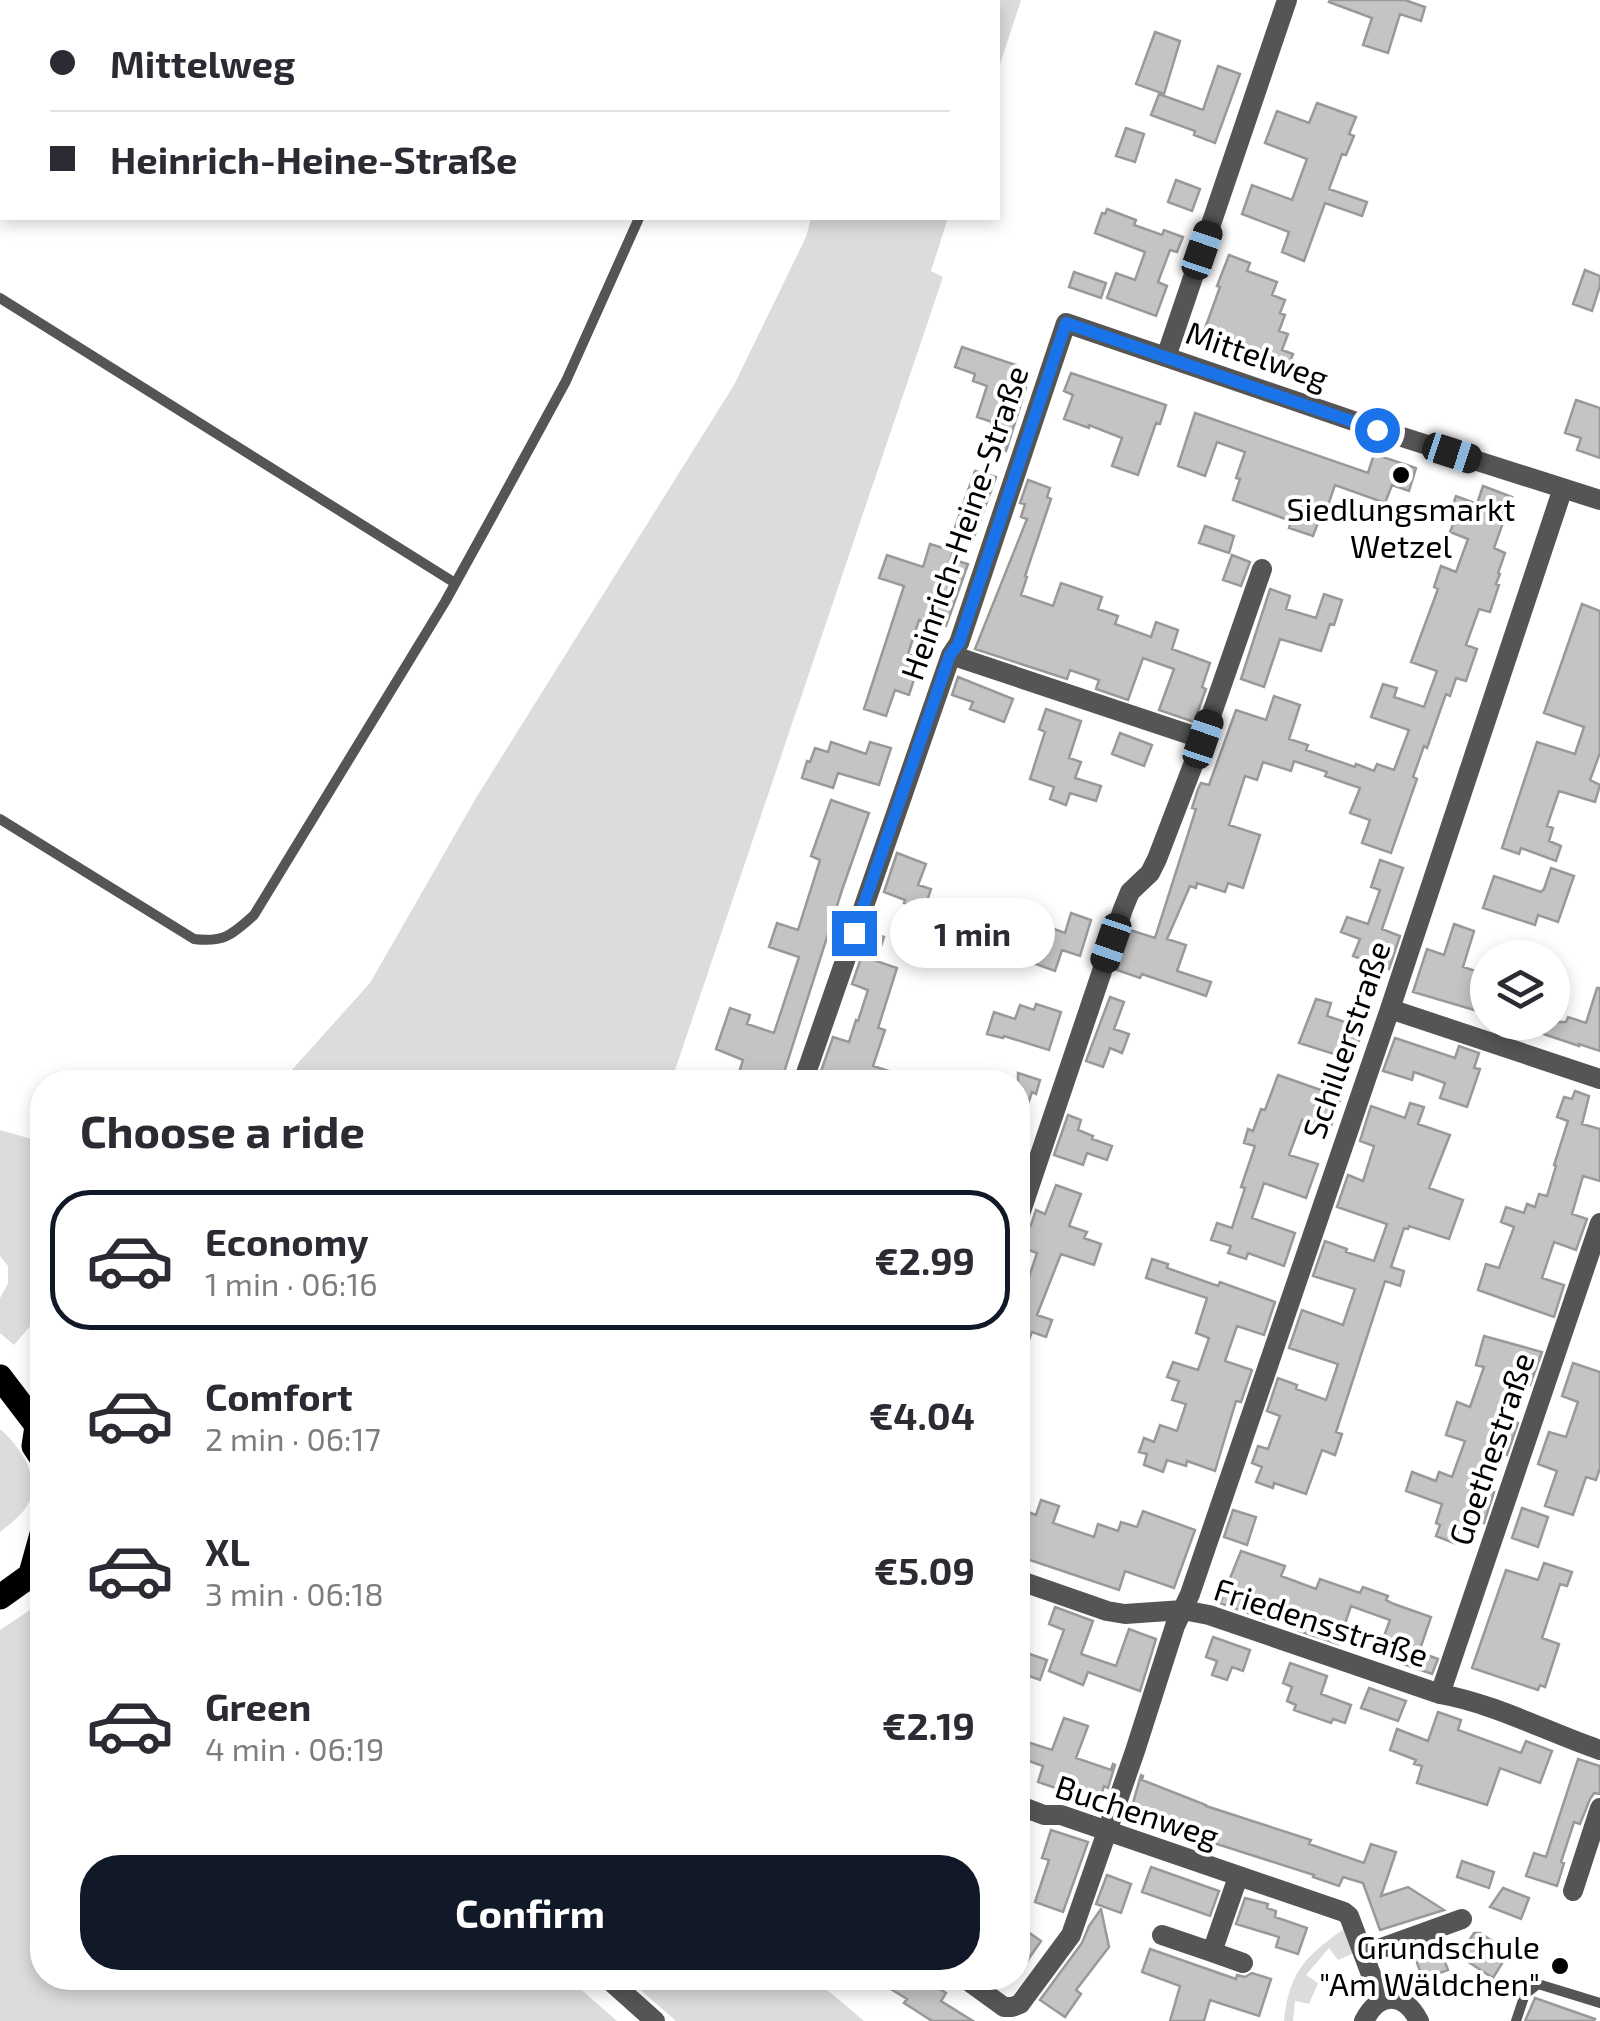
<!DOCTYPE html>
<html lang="en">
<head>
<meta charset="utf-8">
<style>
	body { margin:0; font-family:"Exo 2",sans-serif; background:#f2f2f3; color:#2b2b33; height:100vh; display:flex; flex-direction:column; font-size:38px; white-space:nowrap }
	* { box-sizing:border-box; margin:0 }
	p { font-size:32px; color:#7c7c81 }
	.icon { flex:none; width:55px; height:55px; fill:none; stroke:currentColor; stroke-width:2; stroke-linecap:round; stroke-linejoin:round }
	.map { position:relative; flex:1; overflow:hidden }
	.side { position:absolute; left:30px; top:1070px; width:1000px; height:920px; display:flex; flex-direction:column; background:#fff; border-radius:40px; box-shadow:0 5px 15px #0003 }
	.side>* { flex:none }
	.guide { position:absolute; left:0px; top:0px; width:1000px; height:220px; box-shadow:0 5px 15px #0003; display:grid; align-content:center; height:220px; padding:0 50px; background:#fff }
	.controls { position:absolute; left:1470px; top:940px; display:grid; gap:20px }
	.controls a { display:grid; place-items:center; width:100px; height:100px; border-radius:50%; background:#fff; box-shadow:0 5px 15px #0003; font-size:50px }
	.end { position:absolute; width:45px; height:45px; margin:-22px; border:12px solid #1a73e8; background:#fff; box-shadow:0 0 0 5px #fff }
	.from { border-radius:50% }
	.bubble { position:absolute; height:70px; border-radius:35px; background:#fff; box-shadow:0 5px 15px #0003; font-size:32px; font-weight:700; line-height:70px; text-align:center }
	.car { position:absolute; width:30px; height:60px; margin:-30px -15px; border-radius:12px; box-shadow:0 0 8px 2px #0007; background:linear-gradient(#222 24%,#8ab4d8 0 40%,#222 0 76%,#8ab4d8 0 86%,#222 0) }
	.guide b { display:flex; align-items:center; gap:35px; height:95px; font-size:38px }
	.guide b+b { border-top:2px solid #e1e1e2 }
	.guide i { width:25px; height:25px; background:#2b2b33 }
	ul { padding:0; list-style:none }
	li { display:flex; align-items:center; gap:30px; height:140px; margin:0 20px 15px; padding:0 30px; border:5px solid transparent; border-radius:40px }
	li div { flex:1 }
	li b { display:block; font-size:38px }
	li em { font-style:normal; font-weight:700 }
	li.selected { border-color:#111827 }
	li>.icon { width:90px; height:90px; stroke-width:1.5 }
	h2 { padding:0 50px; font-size:45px; line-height:120px }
	.action { display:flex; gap:20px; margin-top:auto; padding:20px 50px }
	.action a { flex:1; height:115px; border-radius:40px; background:#111827; color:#fff; font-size:40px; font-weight:700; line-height:115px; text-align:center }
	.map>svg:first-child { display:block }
</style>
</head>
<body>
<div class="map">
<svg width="1600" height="2021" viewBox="0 0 1600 2021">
	<rect width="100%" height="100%" fill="#fff"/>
	<path fill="#dcdcdc" d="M856 0H1021L998 70V2H856Z
		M811 218H948L931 271 943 277 671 1082H281L370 983 476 798 734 385 806 237Z
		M0 1130 42 1142V1312L14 1345 0 1333V1298L8 1283V1266L0 1256Z
		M0 1429C19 1445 41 1477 29 1502 23 1515 10 1524 0 1532Z
		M42 1602V1978H568L617 2021H0V1630Z
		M1345 1928 1354 1953 1338 1960 1329 1948 1306 1975 1318 1983 1309 2004 1295 2001 1293 2021H1284C1289 1971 1306 1956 1345 1928Z
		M627 1978H813L864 2021H676Z"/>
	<path fill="#c4c4c4" stroke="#999" stroke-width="2.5" d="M1330 0H1405L1425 7 1421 21 1400 14 1388 53 1363 45 1372 18 1329 2Z
		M1155 32 1180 41 1164 94 1136 84Z
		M1218 66 1240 74 1215 143 1194 135 1195 131 1151 115 1159 94 1203 110Z
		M1317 103 1356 117 1349 134 1354 136 1346 155 1342 154 1329 189 1367 202 1362 216 1325 203 1304 261 1282 252 1289 232 1242 214 1252 185 1292 200 1307 159 1265 143 1277 111 1309 123Z
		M1126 128 1144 134 1135 162 1116 156Z
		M1176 180 1200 189 1192 211 1168 202Z
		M1107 209 1136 220 1134 225 1162 235 1164 230 1183 237 1177 252 1170 250 1158 282 1167 286 1156 316 1107 298 1116 273 1135 280 1145 252 1095 233 1102 213 1105 214Z
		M1229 255 1250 263 1247 271 1277 282 1272 295 1285 300 1280 313 1285 315 1279 331 1288 334 1282 350 1293 354 1287 370 1263 362 1265 358 1222 342 1218 352 1199 345 1220 287 1217 286Z
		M1585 270 1600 276V286L1592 311 1573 304Z
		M1074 272 1106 283 1101 298 1069 287Z
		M962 347 1016 365 1010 384 1026 388 1006 451 985 444 992 422 977 417 987 386 973 381 975 374 955 367Z
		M1071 373 1166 405 1160 424 1156 423 1138 475 1112 466 1122 438 1089 425V428L1064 419 1073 395 1064 391Z
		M1576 400 1600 408V458L1577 450 1581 438 1565 433Z
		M1195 413 1368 473 1374 454 1416 468 1409 491 1392 485 1385 503 1335 485 1326 511 1323 510 1313 536 1289 528 1291 521 1233 500 1240 479 1236 478 1245 452 1217 442 1205 476 1178 466Z
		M975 471 996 477 974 537 954 530Z
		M1028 480 1050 488 1047 497 1051 499 1025 576 1027 577 1021 595 1053 606 1061 583 1102 597 1098 609 1118 616 1115 624 1151 637 1156 622 1178 630 1172 649 1210 663 1202 687 1206 689 1194 722 1159 710 1174 669 1143 658 1128 700 1096 689 1099 680 1070 670 1067 679 975 649 1027 519 1021 517 1025 504 1020 503Z
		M1483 486 1512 497 1494 548 1505 553 1498 573 1500 574 1496 584 1499 585 1490 612 1479 609 1466 645 1477 649 1466 681 1456 678 1450 696 1446 694 1427 748 1424 746 1413 777 1417 779 1391 853 1362 843 1370 820 1350 813 1360 788 1325 776 1327 772 1294 761 1291 771 1263 762 1257 780 1245 776 1229 825 1260 835 1243 888 1228 883 1225 892 1197 883 1196 888 1190 886 1167 939 1186 945 1177 971 1211 982 1206 996 1142 974 1140 978 1117 970 1130 930 1155 938 1196 809 1192 808 1198 789 1201 783 1209 785 1236 710 1266 720 1274 696 1300 705 1289 739 1308 745 1306 750 1355 767 1356 764 1374 771 1377 764 1394 770 1409 730 1371 717 1383 684 1397 688 1394 697 1424 707 1437 671 1411 662 1438 589 1434 587 1441 566 1456 572 1468 539 1450 532 1456 517 1449 515 1456 496 1477 504Z
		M1205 526 1234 536 1229 553 1199 543Z
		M930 544 953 551 951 559 968 564 946 626 925 619 924 622 919 620 908 654 921 658 909 695 895 690 886 716 864 709 904 586 879 578 887 555 923 567Z
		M1232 555 1250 562 1241 586 1223 580Z
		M1270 589 1290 596 1286 609 1316 618 1324 594 1342 600 1334 625 1330 624 1321 651 1280 639 1264 687 1241 679Z
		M1582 604 1600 611V753L1590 780 1600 785 1595 802 1559 791 1547 826 1553 828 1549 841 1561 846 1556 861 1521 848 1519 854 1502 848 1537 742 1575 754 1584 727 1544 713Z
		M958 677 1013 699 1004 722 970 709 973 702 952 695Z
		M1046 709 1081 721 1069 758 1081 762 1075 778 1101 786 1096 801 1070 793 1066 805 1050 799 1054 787 1030 779 1045 732 1039 729Z
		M1120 733 1152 745 1144 766 1112 754Z
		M831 742 866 754 870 742 891 748 879 785 838 773 833 788 802 778 807 761 810 762 815 748 828 752Z
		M831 800 869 813 842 890 781 1082H736L743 1060 716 1049 730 1008 750 1015 747 1024 774 1033 799 957 769 947 777 923 798 930 820 860 811 856Z
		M897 853 926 864 918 885 931 889 924 910 904 903 905 900 884 892Z
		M1380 860 1403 868 1382 929 1400 936 1389 969 1353 956 1360 939 1341 932 1347 917 1368 924 1380 890 1371 887Z
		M1551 868 1574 876 1558 922 1538 915 1535 925 1483 908 1494 876 1541 892 1544 889Z
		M1071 913 1091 920 1080 956 1062 950 1055 971 1033 963 1040 945 1020 937 1026 919 1065 933Z
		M1454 924 1474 931 1463 967 1488 975V1014L1413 992 1427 949 1444 955Z
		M870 932 884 937 876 961 897 968 878 1028 885 1030 873 1066 889 1071 885 1082H834L819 1077 833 1037 849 1042 856 1020 858 1021 868 990 852 984Z
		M1597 988H1600V1051L1579 1044V1046L1517 1025 1518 1022H1566L1568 1017 1586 1023Z
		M1110 997 1124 1002 1114 1029 1129 1034 1122 1053 1110 1048 1103 1067 1086 1061Z
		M1316 999 1331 1003 1327 1016 1363 1028 1353 1060 1299 1043Z
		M1036 1004 1061 1012 1049 1050 1004 1036 1003 1038 987 1034 994 1012 1015 1019 1020 1005 1034 1010Z
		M1395 1038 1455 1058 1459 1046 1479 1053 1474 1068 1480 1069 1467 1107 1440 1098 1445 1083 1414 1072 1412 1080 1383 1071Z
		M1018 1073 1040 1080 1036 1094 1032 1092 1020 1127H1018Z
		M1278 1075 1341 1097 1330 1129 1302 1120 1289 1155 1318 1164 1306 1198 1264 1183 1252 1218 1295 1233 1284 1266 1248 1253 1246 1259 1228 1253 1231 1246 1211 1240 1217 1223 1232 1228 1245 1188 1241 1187 1255 1146 1244 1143 1248 1129 1253 1131 1261 1109 1265 1110Z
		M1575 1091 1589 1096 1582 1124 1600 1129V1181L1583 1176 1572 1214 1587 1219 1576 1250 1554 1242 1542 1278 1564 1285 1554 1317 1478 1290 1486 1264 1499 1268 1514 1227 1501 1222 1506 1207 1524 1213 1527 1204 1535 1207 1539 1194 1547 1196 1556 1166 1554 1165 1568 1121 1557 1117 1564 1097 1572 1099Z
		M1410 1103 1424 1107 1418 1124 1450 1135 1429 1188 1463 1200 1449 1239 1409 1226 1408 1229 1404 1228 1391 1267 1404 1271 1400 1286 1385 1281 1336 1432 1342 1434 1335 1455 1322 1450 1306 1494 1274 1483 1273 1488 1256 1482 1262 1467 1252 1463 1258 1446 1268 1449 1280 1416 1267 1411 1278 1378 1297 1385 1296 1389 1326 1400 1338 1364 1289 1348 1302 1310 1343 1325 1355 1289 1313 1276 1325 1241 1347 1249 1346 1252 1374 1261 1387 1224 1337 1207 1348 1175 1363 1181 1374 1146 1360 1141 1371 1106 1405 1118Z
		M1068 1115 1081 1120 1078 1130 1093 1136 1092 1139 1112 1146 1107 1160 1087 1153 1083 1165 1054 1155Z
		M1056 1185 1081 1194 1069 1226 1087 1232 1084 1238 1101 1244 1094 1265 1061 1254 1037 1315 1052 1320 1046 1337 1032 1332 1018 1367V1276L1028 1280 1037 1253 1018 1246 1023 1233 1031 1225 1036 1210 1045 1214Z
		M1152 1259 1168 1264 1167 1268 1218 1286 1220 1282 1275 1302 1264 1335 1237 1326 1225 1361 1252 1370 1241 1402 1236 1401 1215 1471 1187 1461 1186 1466 1167 1460 1163 1472 1144 1465 1147 1454 1139 1452 1144 1438 1154 1442 1160 1425 1177 1431 1186 1404 1172 1400 1179 1381 1167 1377 1173 1362 1198 1370 1209 1338 1196 1333 1207 1298 1146 1278Z
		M1484 1336 1542 1352 1530 1385 1514 1380 1501 1417 1518 1423 1507 1455 1492 1450 1479 1486 1494 1492 1484 1523 1464 1516 1454 1543 1436 1536 1440 1525 1436 1523 1442 1504 1406 1491 1412 1472 1436 1481 1439 1472 1452 1477 1465 1441 1446 1435 1457 1402 1470 1407 1484 1367 1476 1365Z
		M1573 1363 1600 1372V1468L1596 1480 1586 1477 1573 1515 1545 1506 1557 1471 1538 1464 1549 1432 1566 1437 1578 1402 1562 1396Z
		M1041 1500 1059 1506 1053 1523 1094 1537 1098 1524 1118 1531 1121 1522 1137 1527 1143 1511 1195 1530 1174 1588 1125 1571 1119 1590 1018 1556V1508L1036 1515Z
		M1522 1508 1548 1517 1538 1547 1512 1538Z
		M1233 1510 1256 1517 1247 1545 1224 1537Z
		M1241 1551 1285 1566 1281 1576 1316 1589 1320 1579 1360 1593 1363 1587 1388 1596 1386 1600 1394 1604 1431 1617 1419 1652 1438 1659 1432 1674 1377 1655 1390 1620 1351 1606 1338 1644 1299 1631 1304 1615 1276 1605 1270 1621 1220 1603Z
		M1544 1563 1572 1572 1567 1586 1560 1584 1542 1638 1559 1644 1545 1687 1540 1685 1538 1690 1472 1668 1506 1570 1538 1580Z
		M1055 1607 1093 1621 1081 1654 1116 1666 1129 1629 1156 1639 1140 1691 1088 1672 1083 1685 1049 1671 1064 1630 1049 1624Z
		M1213 1637 1250 1650 1243 1671 1232 1667 1227 1680 1212 1675 1217 1661 1206 1657Z
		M1024 1652 1047 1660 1040 1680 1018 1672Z
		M1290 1663 1327 1676 1321 1694 1351 1705 1345 1723 1333 1719 1331 1723 1294 1710 1296 1705 1287 1701 1292 1687 1283 1683Z
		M1369 1688 1406 1701 1398 1721 1361 1708Z
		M1438 1712 1461 1720 1458 1730 1521 1753 1526 1741 1552 1751 1540 1783 1500 1768 1487 1805 1417 1783 1422 1766 1414 1764 1416 1760 1390 1750 1397 1729 1428 1741Z
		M1064 1718 1088 1726 1076 1758 1111 1770 1113 1764 1115 1765 1108 1788 1104 1786 1099 1803 1038 1782 1043 1766 1018 1757V1739L1052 1750Z
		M1578 1759 1600 1766V1794L1594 1793 1590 1799 1580 1824 1574 1822 1561 1862 1564 1863 1557 1886 1526 1876 1534 1853 1546 1857Z
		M1141 1775 1143 1776 1142 1780 1206 1805V1806L1311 1840 1309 1844 1364 1863 1371 1844 1396 1852 1381 1896 1408 1887 1444 1910 1380 1930 1363 1883 1343 1877 1339 1886 1313 1877 1314 1875 1201 1839 1202 1836 1131 1810Z
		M1051 1830 1088 1842 1063 1912 1035 1902 1049 1860 1042 1858Z
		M1462 1861 1494 1872 1489 1888 1457 1877Z
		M1151 1867 1219 1891 1210 1916 1142 1892Z
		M1107 1875 1131 1884 1121 1913 1096 1904Z
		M1503 1888 1529 1898 1521 1919 1490 1907Z
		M1245 1898 1268 1904 1267 1908 1276 1911 1275 1917 1307 1928 1298 1954 1276 1947 1279 1937 1236 1924Z
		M1101 1909 1109 1947 1076 1990 1081 1994 1065 2017 1040 2000 1082 1943 1089 1926Z
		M1018 1925 1041 1941 1018 1974Z
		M1474 1933H1480L1509 1952 1493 1978 1459 1956Z
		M1438 1943 1448 1970 1423 1979 1413 1952Z
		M1150 1949 1236 1979 1237 1975 1245 1977 1252 1973 1271 1979 1259 2016 1210 2000 1204 2021H1170L1180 1986 1142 1972Z
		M873 1978H922L946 1993 941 2001 973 2021H932L904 2003 907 1999Z
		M1535 1998 1595 2019 1594 2021H1525Z"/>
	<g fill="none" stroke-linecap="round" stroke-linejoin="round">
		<path stroke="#555" stroke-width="10" d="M538 0 542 2
			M698 2V0
			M0 298 455 583
			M0 819 194 939C224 943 233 934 254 915L445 602 493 515 566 381 639 218
			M1018 1840 1029 1809
			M1516 2021 1525 1994 1538 1984 1600 2003"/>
		<path stroke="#555" stroke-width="20" d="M1166 357 1287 0
			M951 655 1203 739
			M1390 1009 1600 1079
			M803 1082 951 655 959 643 1066 323 1377 429 1600 500
			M1018 1220 1123 909 1130 892 1150 873 1157 859 1203 739 1262 569
			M1018 1580 1107 1611 1125 1614 1183 1610 1209 1615 1440 1694C1496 1704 1547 1732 1600 1750
			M1440 1694 1600 1223
			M1018 1805 1044 1815H1061L1344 1912 1349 1916 1381 2001
			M1238 1877 1212 1952 1243 1963
			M1573 1891 1600 1808
			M1162 1935 1212 1952
			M1365 1954 1462 1919
			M964 1978 1004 2007H1012L1020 2004 1071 1935 1135 1751 1175 1626 1190 1594 1390 1009 1563 488
			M1364 2021C1379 1991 1404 1992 1419 2021"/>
		<path stroke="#555" stroke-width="20" d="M607 1978 655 2021"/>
		<path stroke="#000" stroke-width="25" d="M0 1377 42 1432
			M37 1426 34 1446 42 1458
			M30 1577 42 1534
			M0 1597 42 1567"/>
	</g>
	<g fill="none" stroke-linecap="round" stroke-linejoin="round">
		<path stroke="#1a73e8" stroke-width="12" d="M854 933 950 655 959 643 1066 323 1377 430"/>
	</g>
	<g fill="#000" stroke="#fff" stroke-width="4">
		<circle cx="1401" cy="475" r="10"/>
		<circle cx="1560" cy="1966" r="10"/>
	</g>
	<g text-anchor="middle" stroke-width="8" stroke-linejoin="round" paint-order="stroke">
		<g font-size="32" fill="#000" stroke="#fff">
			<text transform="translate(1257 356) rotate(19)" y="11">Mittelweg</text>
			<text transform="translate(965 523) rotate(-71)" y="11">Heinrich-Heine-Straße</text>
			<text transform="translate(1347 1040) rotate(-71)" y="11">Schillerstraße</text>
			<text transform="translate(1492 1449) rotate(-71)" y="11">Goethestraße</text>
			<text transform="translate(1321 1623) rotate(18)" y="11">Friedensstraße</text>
			<text transform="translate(1137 1812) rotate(18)" y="11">Buchenweg</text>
		</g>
		<g font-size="32" fill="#000" stroke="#fff">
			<text x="1401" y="521">Siedlungsmarkt<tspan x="1401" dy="37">Wetzel</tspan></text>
			<text x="1540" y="1959" text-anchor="end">Grundschule<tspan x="1540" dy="37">"Am Wäldchen"</tspan></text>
		</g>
	</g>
</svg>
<div class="controls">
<a><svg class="icon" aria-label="layers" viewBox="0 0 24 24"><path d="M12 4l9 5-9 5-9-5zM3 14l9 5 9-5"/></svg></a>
</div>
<i class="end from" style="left:1377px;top:430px"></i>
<i class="end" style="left:854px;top:933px"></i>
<div class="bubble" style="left:890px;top:898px;width:165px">1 min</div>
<i class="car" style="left:1202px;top:250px;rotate:19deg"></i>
<i class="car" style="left:1452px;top:453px;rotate:108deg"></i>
<i class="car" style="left:1203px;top:739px;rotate:19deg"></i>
<i class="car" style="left:1111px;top:943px;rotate:199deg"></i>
<div class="guide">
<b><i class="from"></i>Mittelweg</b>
<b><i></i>Heinrich-Heine-Straße</b>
</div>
<section class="side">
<h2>Choose a ride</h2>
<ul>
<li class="selected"><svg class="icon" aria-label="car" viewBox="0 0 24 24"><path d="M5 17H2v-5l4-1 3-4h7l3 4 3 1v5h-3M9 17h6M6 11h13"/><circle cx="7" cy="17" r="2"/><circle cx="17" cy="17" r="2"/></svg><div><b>Economy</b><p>1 min · 06:16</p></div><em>€2.99</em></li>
<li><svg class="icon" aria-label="car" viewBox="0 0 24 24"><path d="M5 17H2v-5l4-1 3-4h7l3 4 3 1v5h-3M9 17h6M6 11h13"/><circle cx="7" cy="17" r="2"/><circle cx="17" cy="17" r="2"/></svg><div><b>Comfort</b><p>2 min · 06:17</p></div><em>€4.04</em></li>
<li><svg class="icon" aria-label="car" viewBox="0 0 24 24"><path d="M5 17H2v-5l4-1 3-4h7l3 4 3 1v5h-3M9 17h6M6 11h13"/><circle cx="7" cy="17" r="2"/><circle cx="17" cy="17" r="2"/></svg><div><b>XL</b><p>3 min · 06:18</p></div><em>€5.09</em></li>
<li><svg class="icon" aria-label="car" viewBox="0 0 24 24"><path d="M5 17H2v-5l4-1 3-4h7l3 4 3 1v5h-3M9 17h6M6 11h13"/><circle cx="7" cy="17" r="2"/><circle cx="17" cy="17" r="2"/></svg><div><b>Green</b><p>4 min · 06:19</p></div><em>€2.19</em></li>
</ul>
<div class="action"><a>Confirm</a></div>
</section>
</div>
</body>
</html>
